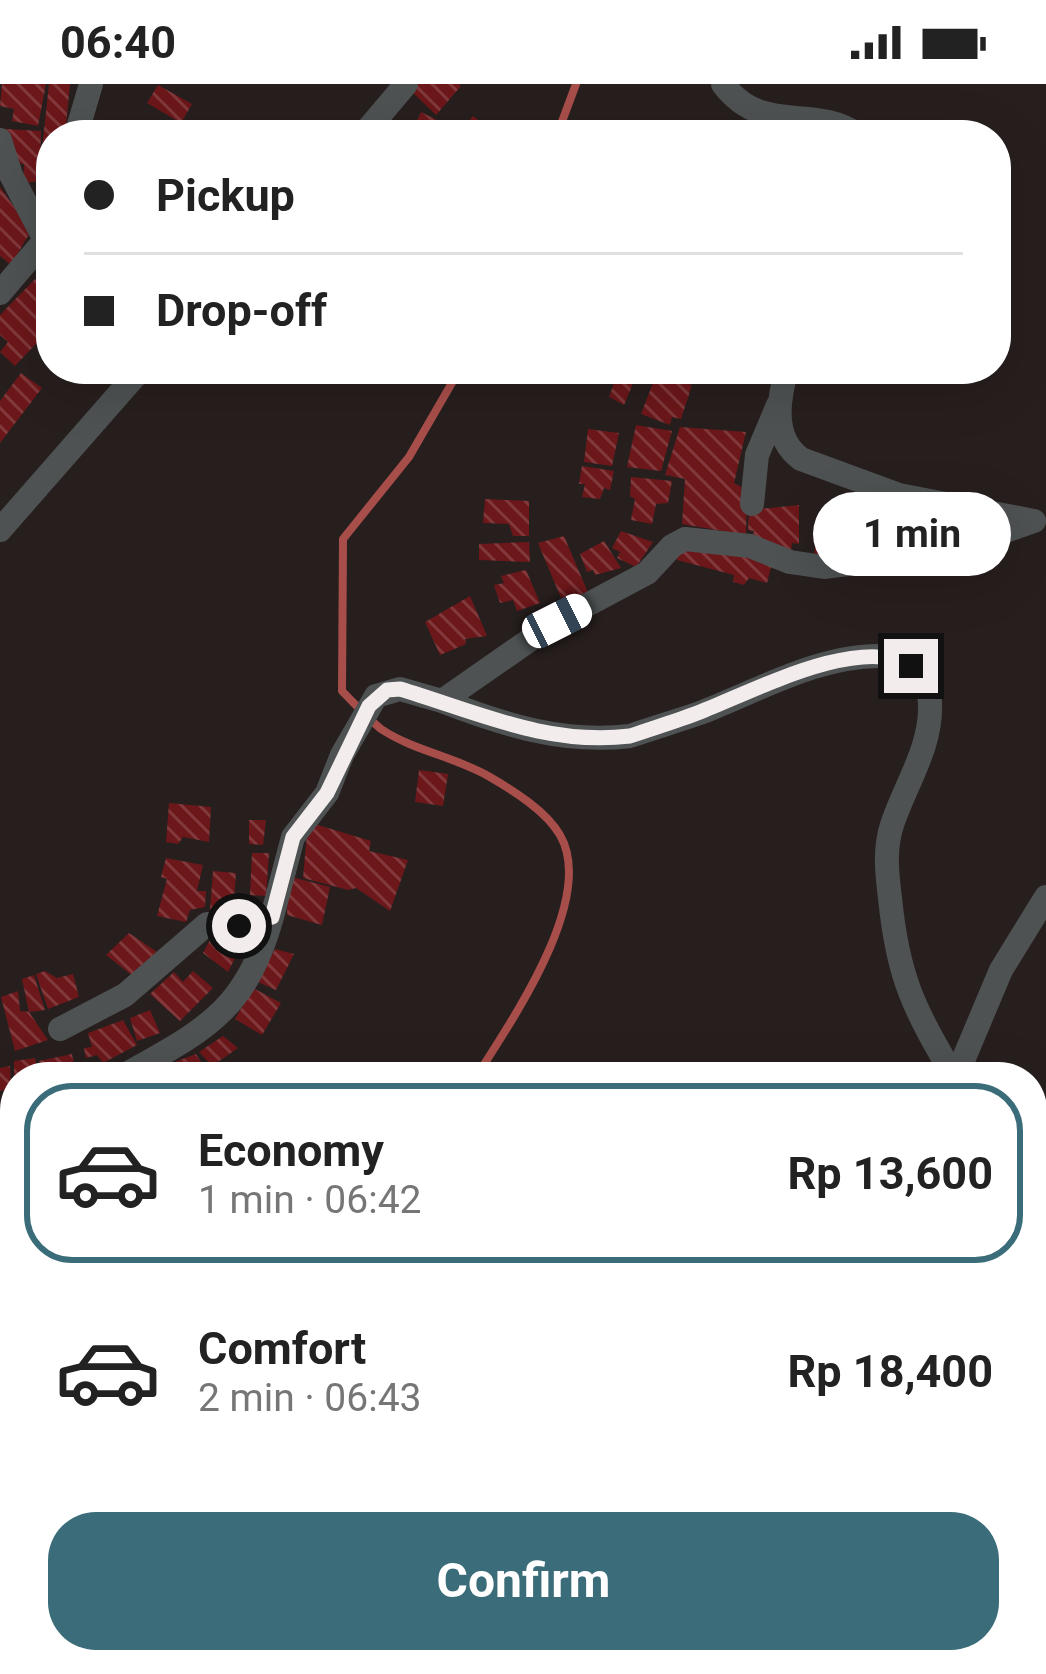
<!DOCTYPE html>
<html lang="en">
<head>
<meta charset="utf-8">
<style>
	body { margin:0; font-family:Roboto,sans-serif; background:#f6f6f6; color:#222; height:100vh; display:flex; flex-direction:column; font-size:45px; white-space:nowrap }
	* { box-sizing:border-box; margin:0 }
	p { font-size:39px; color:#767676 }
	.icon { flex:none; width:66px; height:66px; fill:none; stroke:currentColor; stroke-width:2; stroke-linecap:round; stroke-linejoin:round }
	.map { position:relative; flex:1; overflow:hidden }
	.panel { position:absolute; left:0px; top:978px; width:1047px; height:612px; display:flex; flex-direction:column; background:#fff; border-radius:48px 48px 0 0; box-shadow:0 12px 48px #0002 }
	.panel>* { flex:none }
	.guide { position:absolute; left:36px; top:36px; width:975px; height:264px; border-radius:48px; box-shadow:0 12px 48px #0002; display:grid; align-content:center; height:264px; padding:0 48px; background:#fff }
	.end { position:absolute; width:54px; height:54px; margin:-27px; border:15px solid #f2edec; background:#111; box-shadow:0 0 0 6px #111 }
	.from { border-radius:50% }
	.bubble { position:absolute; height:84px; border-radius:42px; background:#fff; box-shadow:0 12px 48px #0002; font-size:39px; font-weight:700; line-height:84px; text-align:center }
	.car { position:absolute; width:36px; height:72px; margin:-36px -18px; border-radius:15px; box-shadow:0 0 9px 3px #0007; background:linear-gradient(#fff 24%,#345 0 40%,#fff 0 76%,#345 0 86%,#fff 0) }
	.guide b { display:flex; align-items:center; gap:42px; height:114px; font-size:45px }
	.guide b+b { border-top:3px solid #e0e0e0 }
	.guide i { width:30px; height:30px; background:#222 }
	ul { padding:21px 0 0; list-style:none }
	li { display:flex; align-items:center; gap:36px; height:180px; margin:0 24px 18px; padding:0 24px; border:6px solid transparent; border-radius:48px }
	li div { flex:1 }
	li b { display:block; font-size:45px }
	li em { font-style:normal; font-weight:700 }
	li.on { border-color:#3a6d79 }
	li>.icon { width:108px; height:108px; stroke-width:1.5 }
	.primary-button { display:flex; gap:24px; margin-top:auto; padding:24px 48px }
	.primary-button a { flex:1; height:138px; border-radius:48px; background:#3a6d79; color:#fff; font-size:48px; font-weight:700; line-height:138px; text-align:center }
	.status { display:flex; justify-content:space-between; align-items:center; height:84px; padding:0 60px; background:#fff; direction:ltr }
	.status svg { height:33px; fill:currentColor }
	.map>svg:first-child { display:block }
</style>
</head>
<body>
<div class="status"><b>06:40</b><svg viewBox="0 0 49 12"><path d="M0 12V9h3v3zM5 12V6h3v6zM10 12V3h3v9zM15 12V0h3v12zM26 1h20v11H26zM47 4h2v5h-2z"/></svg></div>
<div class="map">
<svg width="1046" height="1590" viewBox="0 0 1046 1590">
	<defs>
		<pattern id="building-back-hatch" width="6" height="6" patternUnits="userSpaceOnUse" patternTransform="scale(3)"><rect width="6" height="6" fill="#6c171a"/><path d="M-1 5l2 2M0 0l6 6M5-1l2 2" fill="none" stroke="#81393b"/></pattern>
	</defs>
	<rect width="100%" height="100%" fill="#271f1e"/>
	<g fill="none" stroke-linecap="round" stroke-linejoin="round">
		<path stroke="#a84e4a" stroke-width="8" d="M557 51 576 0
			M460 285 409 373 343 455 342 607C354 619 367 634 381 645 414 667 456 673 490 693 514 707 546 727 560 751 597 815 510 939 476 993
			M0 1339 15 1323"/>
	</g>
	<path fill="url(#building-back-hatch)" d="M2 0H46L38 42 12 37 14 25 0 22Z
		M49 0H70L65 51H51V96L23 99 24 80 11 79 5 67 6 45 41 47 40 83Z
		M413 0H459L461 2 436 31 409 5Z
		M158 1 192 20 181 39 147 19Z
		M421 28 439 37 432 51 412 47Z
		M473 32 485 41 477 51 463 45Z
		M0 103 31 147 11 181 0 172Z
		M35 195 51 210V244L15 282 0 268 8 258 0 251V231Z
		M619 285H639L624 321 609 313Z
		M21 289 42 304 0 359V317Z
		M656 291 692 301 681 335 672 333 670 341 641 330Z
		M636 341 672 347 661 387 627 383Z
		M680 343 746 348 734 399 747 406 746 451 682 440 685 395 665 391Z
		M588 345 619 349 612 382 584 378Z
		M582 382 614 387 610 406 604 404 600 415 582 413 585 400H579Z
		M631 393 672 397 668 419 656 420 652 440 631 436 635 415 630 412Z
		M485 415 529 417V452H513L509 440 483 439Z
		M799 421V460L792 459 791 468 752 455 754 447 748 446 749 426Z
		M903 428 904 461 883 462V456L856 458 857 464 836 465 834 433Z
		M922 428 973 441 969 458 937 450 934 462 915 458Z
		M818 437 833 439 830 474 814 473Z
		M621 447 653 458 636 483 617 474 620 468 612 464Z
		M564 452 589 511 564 521 538 459Z
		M604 457 621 484 595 491 593 486 587 488 580 470Z
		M529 458 530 478 479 476V460Z
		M682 458 773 475 767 499 749 494 744 501 733 498 734 491 677 476Z
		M526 486 540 519 517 527 513 516 500 519 494 501 504 499 501 492Z
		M470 512 487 552 465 555 466 560 440 571 425 538Z
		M419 686 448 690 443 722 415 718Z
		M169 719 211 723 209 758 183 753 178 760 166 758Z
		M249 736H266L263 761 249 760Z
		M308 738 371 757 369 767 408 776 390 827 356 804 348 806 303 794Z
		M252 769H269L266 812 250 811Z
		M166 774 203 781 197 807H206L205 823 190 826 186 838 157 832 167 795 161 793Z
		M213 787 236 789 233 828 210 826Z
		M288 792 330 803 322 841 287 831Z
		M215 847 241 862 228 888 203 869Z
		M129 849 160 870 138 896 106 871Z
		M275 865 294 870 276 906 258 898Z
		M45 887 57 894 73 890 79 913 48 925 36 890Z
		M193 887 213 904 180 937 150 910 174 888 183 898Z
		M34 891 45 926 29 928 48 956 15 967 1 913 18 907 20 927 29 928 22 895Z
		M253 904 281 919 262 951 235 935Z
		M150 926 160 949 137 957 130 934Z
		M123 936 137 961 103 979 97 971 86 974 84 964 92 963 88 949Z
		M223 952 238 964 212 982 199 968Z
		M72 970 75 985 45 993 39 977Z
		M196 970 205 984 187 993H166L164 982Z
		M35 974 39 993H14V977Z
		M10 982 11 1005 0 1007V984Z"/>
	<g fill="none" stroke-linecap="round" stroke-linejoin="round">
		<path stroke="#4e5253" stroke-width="24" d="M723 0C763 53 813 19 858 51
			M76 51 91 0
			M363 51 406 0
			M0 56 11 91 45 156 0 209
			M787 285C778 316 772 354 801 375L899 411 1034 437
			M752 420 757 371 778 321
			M0 446 141 285
			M442 617C504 641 564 660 630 652 653 644 677 637 700 629 757 607 821 570 883 572 908 573 929 595 930 619 932 663 905 701 892 741 884 765 887 790 890 814 898 895 914 924 954 993
			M60 945 125 911 207 840 248 842 272 833 293 753 327 709 342 671 376 612 400 605 442 617 557 537 647 489 672 462 685 455 750 462 790 478 824 483 948 467 1034 437
			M123 992C204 946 245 929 272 833
			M956 993 1001 886 1046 813
			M1032 1319 1046 1329"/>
	</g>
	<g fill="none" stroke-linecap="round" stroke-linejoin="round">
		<path stroke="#f2edec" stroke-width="15" d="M239 842 272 833 293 753 327 709 369 622 387 606 400 605C477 628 547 662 630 652 653 644 677 637 700 628 752 608 860 550 911 582"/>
	</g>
</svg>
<i class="end from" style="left:239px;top:842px"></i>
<i class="end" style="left:911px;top:582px"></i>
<div class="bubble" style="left:813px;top:408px;width:198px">1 min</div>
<i class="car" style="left:557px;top:537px;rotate:63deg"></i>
<div class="guide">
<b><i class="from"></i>Pickup</b>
<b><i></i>Drop-off</b>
</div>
<section class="panel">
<ul>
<li class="on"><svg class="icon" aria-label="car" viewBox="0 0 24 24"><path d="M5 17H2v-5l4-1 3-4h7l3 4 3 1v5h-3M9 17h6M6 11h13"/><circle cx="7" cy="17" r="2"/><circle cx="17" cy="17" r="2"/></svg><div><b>Economy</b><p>1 min · 06:42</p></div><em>Rp 13,600</em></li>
<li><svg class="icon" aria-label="car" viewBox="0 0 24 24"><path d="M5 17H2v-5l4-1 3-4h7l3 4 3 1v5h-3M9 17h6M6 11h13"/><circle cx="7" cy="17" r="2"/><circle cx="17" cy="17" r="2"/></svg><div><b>Comfort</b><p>2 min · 06:43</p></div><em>Rp 18,400</em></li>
</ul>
<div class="primary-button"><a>Confirm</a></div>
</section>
</div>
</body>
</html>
